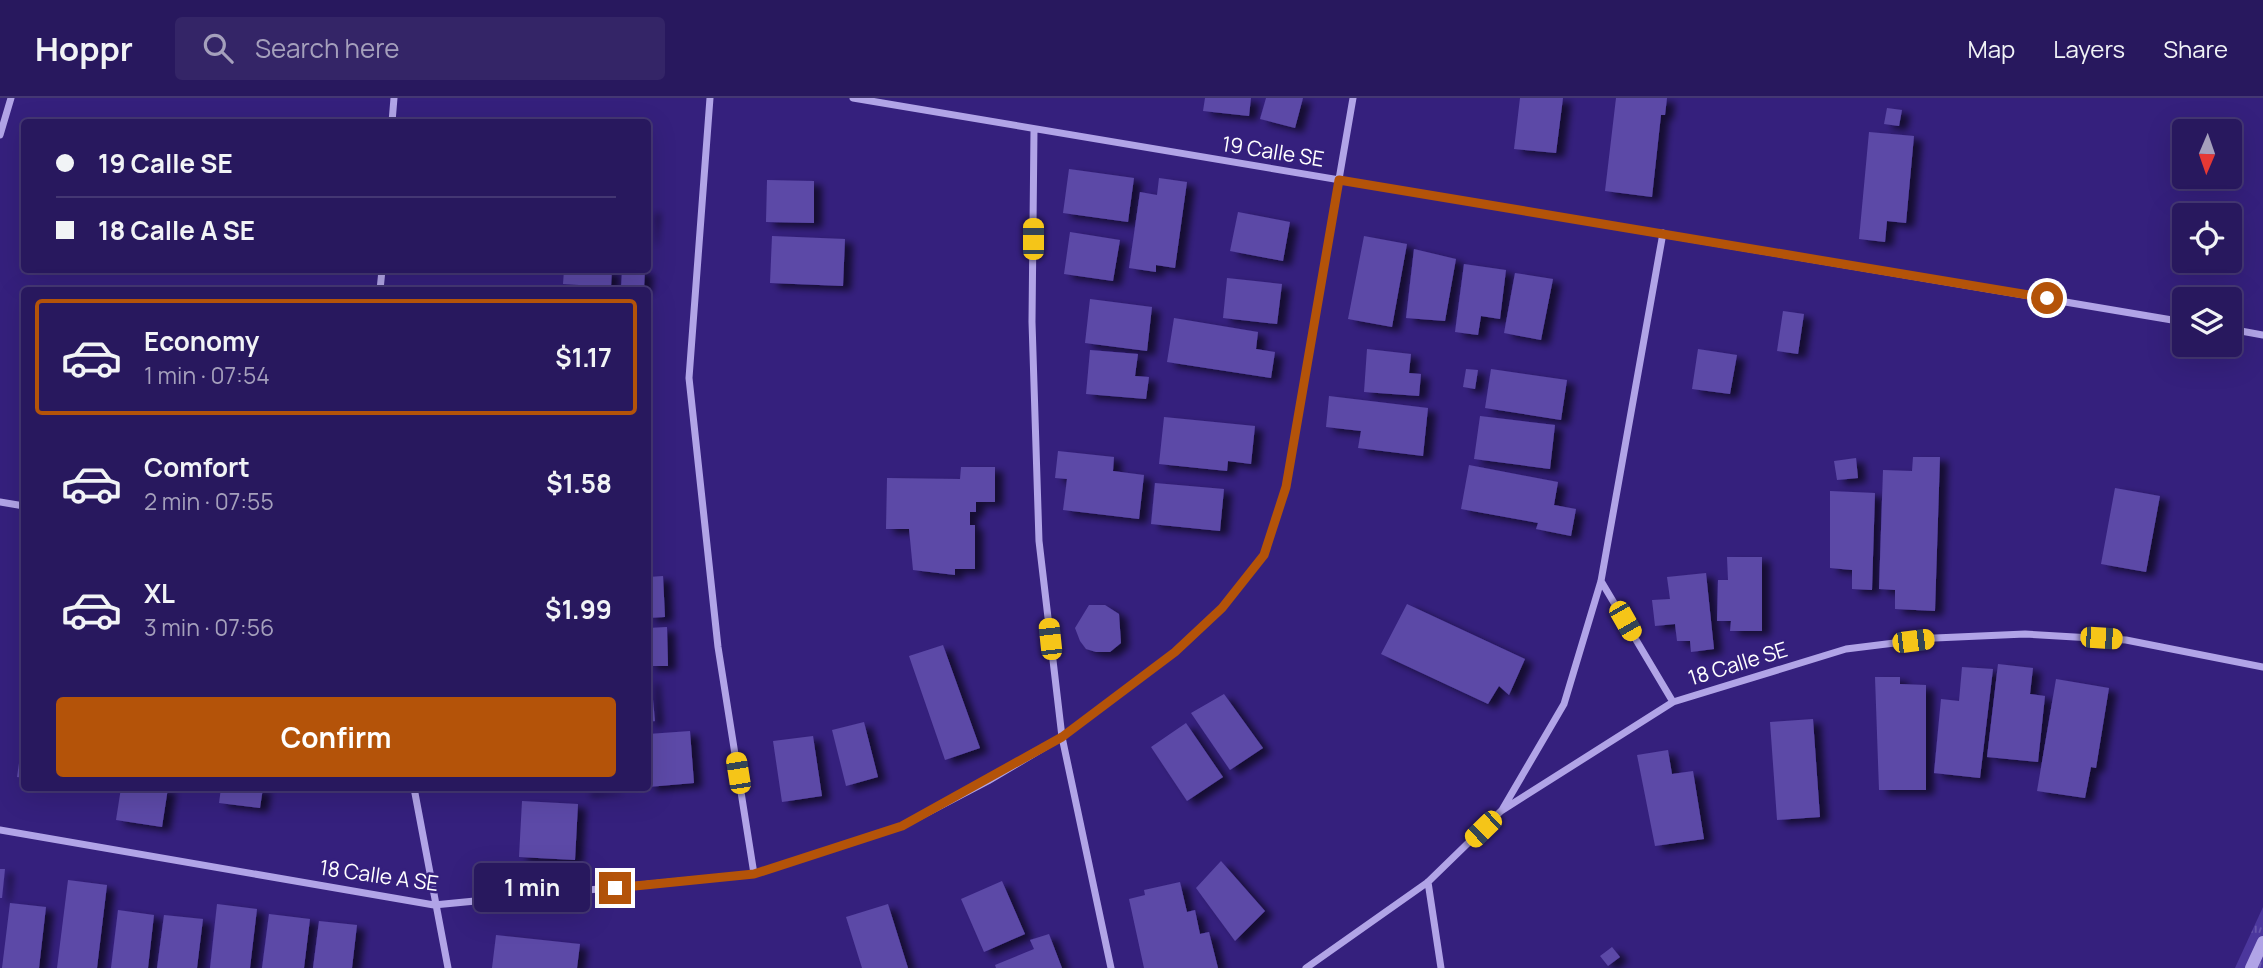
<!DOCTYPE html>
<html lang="en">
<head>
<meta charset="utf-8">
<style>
	body { margin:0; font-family:Manrope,sans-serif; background:#342567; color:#f1f3f6; height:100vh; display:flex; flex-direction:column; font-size:26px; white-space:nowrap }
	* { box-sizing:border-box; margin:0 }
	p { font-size:23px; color:#a5a0bc }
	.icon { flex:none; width:38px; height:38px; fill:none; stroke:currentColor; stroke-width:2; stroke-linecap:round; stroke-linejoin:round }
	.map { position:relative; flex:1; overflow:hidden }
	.side { position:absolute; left:21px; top:189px; width:630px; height:504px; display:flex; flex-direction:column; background:#28185e; border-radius:7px; box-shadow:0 7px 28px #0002,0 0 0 2px #443773 }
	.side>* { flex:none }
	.hud { position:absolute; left:21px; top:21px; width:630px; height:154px; border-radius:7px; box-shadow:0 7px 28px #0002,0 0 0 2px #443773; display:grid; align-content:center; height:154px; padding:0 35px; background:#28185e }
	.needle { width:46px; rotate:182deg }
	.buttons { position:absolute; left:2172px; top:21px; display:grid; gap:14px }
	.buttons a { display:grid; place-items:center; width:70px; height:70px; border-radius:7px; background:#28185e; box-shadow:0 7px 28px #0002,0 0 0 2px #443773; font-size:35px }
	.end { position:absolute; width:32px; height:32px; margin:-16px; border:9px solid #b45309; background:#fff; box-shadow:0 0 0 4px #fff }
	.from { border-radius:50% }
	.bubble { position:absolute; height:49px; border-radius:7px; background:#28185e; box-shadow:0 7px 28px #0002,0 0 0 2px #443773; font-size:23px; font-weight:700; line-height:49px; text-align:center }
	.car { position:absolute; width:21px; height:42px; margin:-21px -10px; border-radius:9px; box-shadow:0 0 5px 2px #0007; background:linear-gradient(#f5c518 24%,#345 0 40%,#f5c518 0 76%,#345 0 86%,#f5c518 0) }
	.hud b { display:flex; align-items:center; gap:24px; height:66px; font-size:26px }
	.hud b+b { border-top:2px solid #443773 }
	.hud i { width:18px; height:18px; background:#f1f3f6 }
	ul { padding:12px 0 0; list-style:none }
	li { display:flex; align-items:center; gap:21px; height:116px; margin:0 14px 10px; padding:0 21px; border:4px solid transparent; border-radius:7px }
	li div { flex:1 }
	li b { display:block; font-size:26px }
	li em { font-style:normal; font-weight:700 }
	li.current { border-color:#b45309 }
	li>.icon { width:63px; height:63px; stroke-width:1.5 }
	.primary-button { display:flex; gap:14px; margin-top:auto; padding:14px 35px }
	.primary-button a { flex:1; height:80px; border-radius:7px; background:#b45309; color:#fff; font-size:28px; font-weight:700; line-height:80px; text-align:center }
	header { display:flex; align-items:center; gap:42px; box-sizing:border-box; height:98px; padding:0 35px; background:#28185e; border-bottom:2px solid #443773 }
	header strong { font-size:33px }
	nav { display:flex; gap:38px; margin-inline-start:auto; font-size:24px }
	.search { width:490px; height:63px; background:#342567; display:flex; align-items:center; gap:18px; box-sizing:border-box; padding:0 24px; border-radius:7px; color:#a5a0bc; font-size:26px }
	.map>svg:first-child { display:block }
</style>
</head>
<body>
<header>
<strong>Hoppr</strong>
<div class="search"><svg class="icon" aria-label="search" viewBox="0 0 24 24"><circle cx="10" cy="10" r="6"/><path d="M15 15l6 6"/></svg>Search here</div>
<nav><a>Map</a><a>Layers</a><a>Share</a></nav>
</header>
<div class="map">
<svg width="2263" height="870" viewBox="0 0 2263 870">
	<defs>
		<pattern id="park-tufts" width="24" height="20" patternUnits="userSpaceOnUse" patternTransform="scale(1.75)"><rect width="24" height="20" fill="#4c379d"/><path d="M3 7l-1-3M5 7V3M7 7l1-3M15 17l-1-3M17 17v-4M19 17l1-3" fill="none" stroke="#6755ac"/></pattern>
		<filter id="shadow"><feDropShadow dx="8" dy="4.5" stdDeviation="3.5" flood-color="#0009"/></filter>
	</defs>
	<rect width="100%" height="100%" fill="#35207d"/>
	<path fill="url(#park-tufts)" d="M2263 809V870H2235Z"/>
	<path fill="#5c49a7" filter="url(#shadow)" d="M1205 0H1251L1249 18 1203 13Z
		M1266 0H1303L1295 30 1260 21Z
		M1520 0H1563L1556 55 1514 51Z
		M1616 0H1667L1665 17H1661L1652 99 1605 93Z
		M1887 10 1902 12 1899 28 1884 26Z
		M1869 34 1914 38 1906 125 1887 123 1885 144 1859 141Z
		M1069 71 1134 80 1128 124 1063 115Z
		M1159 80 1187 84 1175 170 1156 167V174L1129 170 1140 94 1157 97Z
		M767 82 814 83V125L766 124Z
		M648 111H652L649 143H648Z
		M1238 114 1290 124 1283 163 1230 153Z
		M1070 134 1120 142 1113 183 1064 176Z
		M772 138 845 141 843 188 770 185Z
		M1364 138 1407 146 1392 229 1348 221Z
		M1414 151 1456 161 1445 223 1406 220Z
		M1464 166 1506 172 1500 221 1481 218 1478 237 1455 234Z
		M564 172H612L611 189 563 186Z
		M622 172H645L644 191 621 190Z
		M1515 175 1553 181 1541 242 1504 235Z
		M1227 180 1282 186 1277 226 1223 220Z
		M1090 201 1152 209 1147 253 1085 245Z
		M1783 213 1804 216 1798 256 1777 253Z
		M1174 220 1258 234 1256 251 1275 254 1271 280 1167 264Z
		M1367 251 1411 256 1409 275 1421 276 1419 298 1364 294Z
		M1698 251 1737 257 1730 296 1692 291Z
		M1090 252 1138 256 1135 278 1149 279 1146 301 1086 296Z
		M1466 271 1478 272 1475 291 1463 289Z
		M1491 271 1567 282 1561 322 1485 310Z
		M1329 298 1428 310 1423 358 1358 350 1361 333 1326 329Z
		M1480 318 1555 327 1550 371 1474 361Z
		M1164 319 1255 328 1251 366 1228 363 1227 373 1159 366Z
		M1058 353 1114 359 1113 373 1144 377 1139 421 1063 412 1067 381 1055 380Z
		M1913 359H1940L1935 513 1895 511V492L1879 491 1883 372 1912 373Z
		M1856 360 1858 380 1837 382 1834 363Z
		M1469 367 1558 384 1554 407 1576 411 1571 438 1536 431 1538 425 1461 411Z
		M961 369H995V404H976V414H970V427H975V471H955V477L913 472 909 431H886L887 380 960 381Z
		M1155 385 1224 391 1220 433 1151 426Z
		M2115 390 2160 398 2146 474 2101 466Z
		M1830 393 1875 395 1872 492 1852 491V472L1830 470Z
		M1727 459H1762V533H1730L1731 523H1717L1718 482H1728Z
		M1706 475 1714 551 1691 554 1690 543H1677L1675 526 1655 528 1652 502 1670 501 1667 479Z
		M663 478 665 519 648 520V479Z
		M1407 506 1525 561 1509 597 1499 588 1488 606 1381 556Z
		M1089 507H1105L1119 516 1121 545 1110 554H1096L1086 551 1080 543 1075 530Z
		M667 529 668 568H648V530Z
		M943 547 980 650 945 662 909 558Z
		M1998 566 2033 570 2030 596 2045 598 2038 664 1987 659Z
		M1962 569 1993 571 1980 680 1934 675 1941 601 1959 603Z
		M1875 579H1900V586L1926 587V692H1879Z
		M648 581H651L655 623 648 624Z
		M2056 581 2109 590 2096 670 2091 669 2085 700 2037 693Z
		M1224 596 1263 650 1230 672 1191 615Z
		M1813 621 1820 719 1777 722 1770 624Z
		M864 624 878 679 846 688 832 632Z
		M1186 625 1223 679 1187 703 1151 649Z
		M690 633 694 685 648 689V636Z
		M23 637H24V680L17 679Z
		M813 638 822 698 782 704 773 643Z
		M1668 652 1672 676 1693 673 1704 741 1655 748 1637 657Z
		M121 690H168L162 729 116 722Z
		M221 690H263L260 710 219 705Z
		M583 690H614V691L583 694Z
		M522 703 578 706 575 762 519 759Z
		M1221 763 1265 813 1235 843 1196 790Z
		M0 771H5L2 800H0Z
		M68 782 107 787 97 870H57Z
		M1002 783 1025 836 984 854 961 801Z
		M1180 784 1187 814 1195 812 1200 836 1209 834 1218 870H1144L1129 801 1145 797 1144 792Z
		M10 805 46 809 39 870H2Z
		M217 806 257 811 250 870H210Z
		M888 806 908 870H862L846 819Z
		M118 812 154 817 148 870H111Z
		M269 816 310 821 304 870H262Z
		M164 817 203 821 197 870H157Z
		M319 823 357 827 352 870H313Z
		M1049 836 1062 870H996L995 867 1034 851 1030 842Z
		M496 837 580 846 577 870H492Z
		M1612 849 1620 859 1608 868 1600 858Z"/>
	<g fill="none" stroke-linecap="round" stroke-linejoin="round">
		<path stroke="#b1a4e7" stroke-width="7" d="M710 0 689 280 718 549 754 776
			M853 0 2184 224
			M392 24 394 0
			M1034 32 1032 224 1039 443 1062 639 1111 870
			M0 37 11 0
			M380 192 382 172
			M2230 231 2263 237
			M0 404 24 408
			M1601 483 1673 604
			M414 690 448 870
			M1502 712 1564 606 1601 483 1663 135
			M0 732 434 807 754 776 902 728 988 683 1062 639 1175 554 1222 510 1264 457 1286 389 1353 0
			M1428 784 1441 870
			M1306 870 1428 784 1501 713 1673 604 1846 551 1935 540 2025 536 2126 542 2263 569"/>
		<path stroke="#b1a4e7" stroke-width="12" d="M2251 870 2263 844"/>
	</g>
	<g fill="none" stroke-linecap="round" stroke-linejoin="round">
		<path stroke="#b45309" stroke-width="9" d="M615 790 754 776 902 728 1062 639 1175 554 1222 510 1264 457 1286 389 1339 82 2047 200"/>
	</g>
	<g text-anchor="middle" stroke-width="5" stroke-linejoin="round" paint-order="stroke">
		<g font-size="21" fill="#fff" stroke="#35207d">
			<text transform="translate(1273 54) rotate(9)" y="7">19 Calle SE</text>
			<text transform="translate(1738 566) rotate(-17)" y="7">18 Calle SE</text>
			<text transform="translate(379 778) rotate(8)" y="7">18 Calle A SE</text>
		</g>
	</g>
</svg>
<div class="buttons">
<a><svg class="needle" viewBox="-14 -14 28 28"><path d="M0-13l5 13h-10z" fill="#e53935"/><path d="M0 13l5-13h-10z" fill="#a5a0bc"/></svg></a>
<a><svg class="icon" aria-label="locate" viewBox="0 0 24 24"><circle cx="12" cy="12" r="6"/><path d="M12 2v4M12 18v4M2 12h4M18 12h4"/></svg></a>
<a><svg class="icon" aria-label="layers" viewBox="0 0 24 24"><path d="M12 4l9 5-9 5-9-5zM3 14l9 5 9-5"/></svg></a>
</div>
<i class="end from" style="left:2047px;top:200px"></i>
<i class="end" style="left:615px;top:790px"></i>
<div class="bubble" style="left:474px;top:765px;width:116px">1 min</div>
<i class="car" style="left:1033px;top:141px;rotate:0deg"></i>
<i class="car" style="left:1625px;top:523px;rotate:150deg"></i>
<i class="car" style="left:2101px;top:540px;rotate:94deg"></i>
<i class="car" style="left:1050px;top:541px;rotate:354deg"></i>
<i class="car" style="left:1913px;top:543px;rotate:83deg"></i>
<i class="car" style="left:738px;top:675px;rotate:351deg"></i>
<i class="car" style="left:1483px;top:731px;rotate:226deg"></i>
<div class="hud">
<b><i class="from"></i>19 Calle SE</b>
<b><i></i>18 Calle A SE</b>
</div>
<section class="side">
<ul>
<li class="current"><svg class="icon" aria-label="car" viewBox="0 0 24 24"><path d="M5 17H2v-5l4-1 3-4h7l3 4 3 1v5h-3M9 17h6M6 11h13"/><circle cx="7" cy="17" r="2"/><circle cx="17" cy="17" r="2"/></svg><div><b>Economy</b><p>1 min · 07:54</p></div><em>$1.17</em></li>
<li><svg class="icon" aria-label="car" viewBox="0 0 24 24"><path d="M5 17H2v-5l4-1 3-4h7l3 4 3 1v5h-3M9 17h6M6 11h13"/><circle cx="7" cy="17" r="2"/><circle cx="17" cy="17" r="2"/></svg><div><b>Comfort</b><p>2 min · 07:55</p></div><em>$1.58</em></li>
<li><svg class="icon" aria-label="car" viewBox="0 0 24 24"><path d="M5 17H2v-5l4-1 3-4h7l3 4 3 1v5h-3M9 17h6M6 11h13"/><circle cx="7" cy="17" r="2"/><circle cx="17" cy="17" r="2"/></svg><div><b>XL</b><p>3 min · 07:56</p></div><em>$1.99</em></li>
</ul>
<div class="primary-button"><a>Confirm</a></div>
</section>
</div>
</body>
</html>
